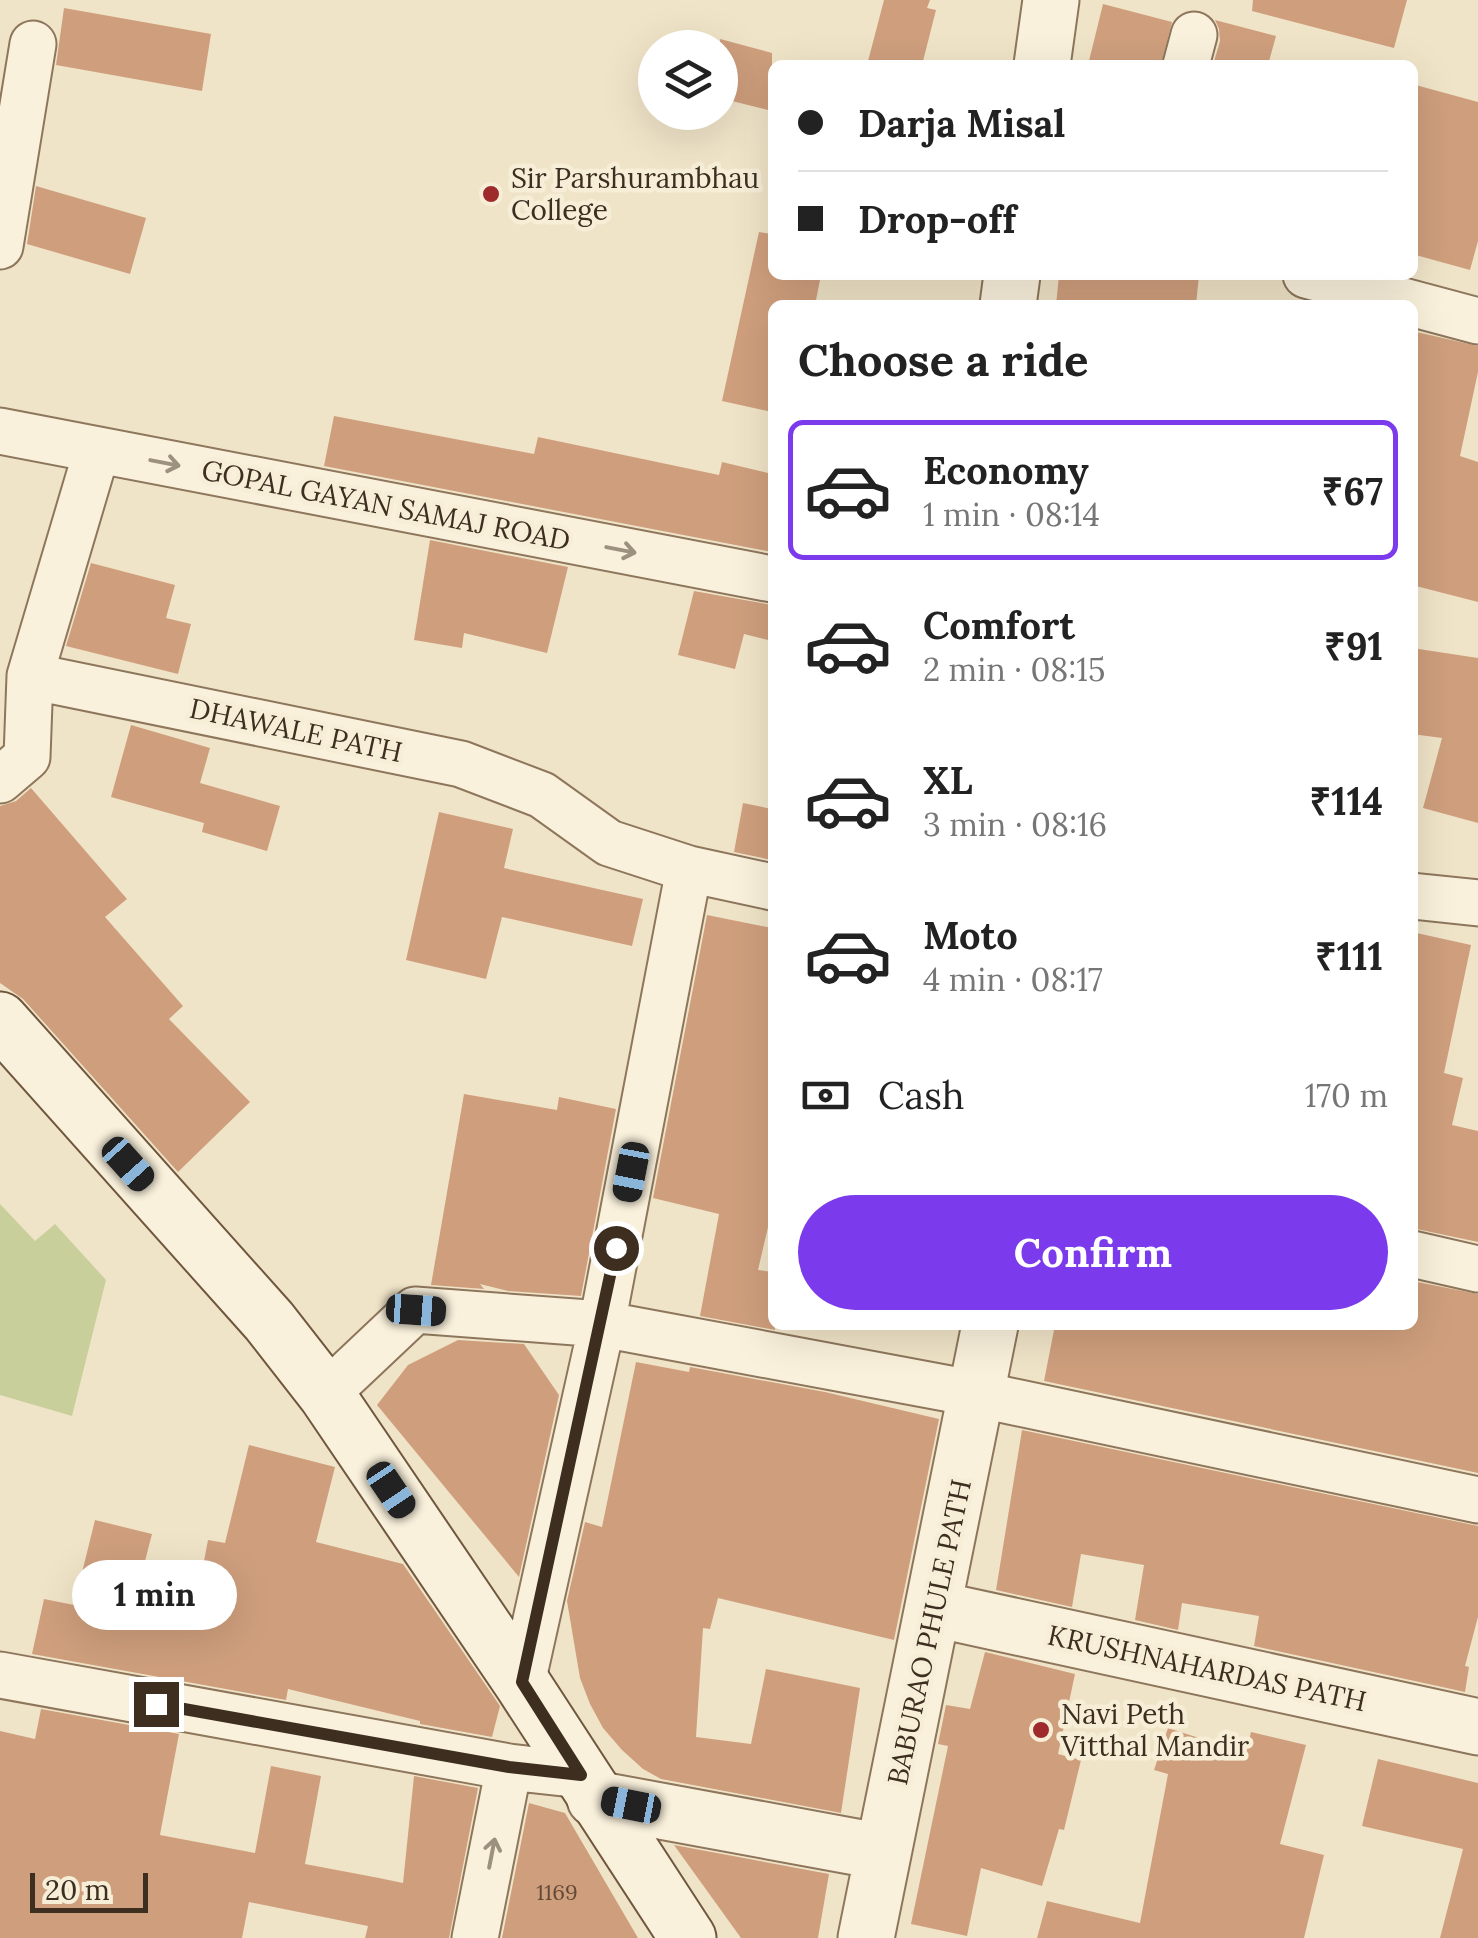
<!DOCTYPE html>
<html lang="en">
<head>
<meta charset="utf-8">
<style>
	body { margin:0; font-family:Lora,serif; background:#f2f2f2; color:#222; height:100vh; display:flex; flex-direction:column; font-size:38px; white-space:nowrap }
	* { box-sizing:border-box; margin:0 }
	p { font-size:32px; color:#767676 }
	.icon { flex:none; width:55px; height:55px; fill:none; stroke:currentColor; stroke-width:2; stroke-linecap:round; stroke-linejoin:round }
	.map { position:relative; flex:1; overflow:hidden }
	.sheet { position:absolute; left:768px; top:300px; width:650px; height:1030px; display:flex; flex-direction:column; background:#fff; border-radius:15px; box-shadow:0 10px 40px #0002 }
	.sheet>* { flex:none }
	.top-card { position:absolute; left:768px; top:60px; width:650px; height:220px; border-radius:15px; box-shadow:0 10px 40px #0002; display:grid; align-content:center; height:220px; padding:0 30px; background:#fff }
	.tools { position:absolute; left:638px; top:30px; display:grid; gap:20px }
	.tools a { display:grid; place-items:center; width:100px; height:100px; border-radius:50%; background:#fff; box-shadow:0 10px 40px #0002; font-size:50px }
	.scale { position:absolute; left:30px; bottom:25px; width:118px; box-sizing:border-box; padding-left:10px; border:5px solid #3d2e20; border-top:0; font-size:28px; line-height:35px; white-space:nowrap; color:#3d2e20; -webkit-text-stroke:8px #f7eed8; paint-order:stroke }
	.end { position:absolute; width:45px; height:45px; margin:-22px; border:12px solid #3d2e20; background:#fff; box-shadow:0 0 0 5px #fff }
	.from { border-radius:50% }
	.bubble { position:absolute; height:70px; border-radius:35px; background:#fff; box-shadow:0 10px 40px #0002; font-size:32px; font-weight:700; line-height:70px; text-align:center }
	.car { position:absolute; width:30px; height:60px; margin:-30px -15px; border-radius:12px; box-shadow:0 0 8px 2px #0007; background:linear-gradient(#222 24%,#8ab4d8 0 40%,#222 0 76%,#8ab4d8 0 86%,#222 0) }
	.top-card b { display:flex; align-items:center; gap:35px; height:95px; font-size:38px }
	.top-card b+b { border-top:2px solid #e0e0e0 }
	.top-card i { width:25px; height:25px; background:#222 }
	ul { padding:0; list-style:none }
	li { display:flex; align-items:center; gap:30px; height:140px; margin:0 20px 15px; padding:0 10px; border:5px solid transparent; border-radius:15px }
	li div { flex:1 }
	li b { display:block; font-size:38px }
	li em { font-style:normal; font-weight:700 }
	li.on { border-color:#7c3aed }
	li>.icon { width:90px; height:90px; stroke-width:1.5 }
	h2 { padding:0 30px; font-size:45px; line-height:120px }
	.pay { display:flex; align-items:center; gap:25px; height:110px; padding:0 30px; font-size:38px }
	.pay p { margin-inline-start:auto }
	.primary-button { display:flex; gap:20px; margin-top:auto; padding:20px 30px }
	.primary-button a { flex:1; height:115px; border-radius:60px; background:#7c3aed; color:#fff; font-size:40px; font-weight:700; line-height:115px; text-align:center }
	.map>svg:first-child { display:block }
</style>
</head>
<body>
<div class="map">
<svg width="1478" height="1938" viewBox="0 0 1478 1938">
	<rect width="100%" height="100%" fill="#f0e4c8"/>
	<path fill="#c9cf9b" d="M0 1204 35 1241 55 1224 106 1280 72 1416 0 1395Z"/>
	<path fill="#cf9f7d" d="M884 0H930L927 8 936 10 922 65H867Z
		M1253 0H1407L1394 48 1252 11Z
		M1103 4 1172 22 1161 65H1088Z
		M64 8 211 34 202 91 56 65Z
		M1215 20 1276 36 1268 65H1213L1220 41 1219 29Z
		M720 39 772 53V111L720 98Z
		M1412 84 1478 102V241L1470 270 1412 254Z
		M36 186 146 218 130 274 27 244Z
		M759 232 772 234V275H821L815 305H772V412L722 401Z
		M1059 275H1199L1196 305H1056Z
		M1412 331 1478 346V372L1460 456 1478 462V602L1412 585Z
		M334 416 534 454 538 437 719 475 722 462 772 474V552L324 466Z
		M430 540 568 567 547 653 464 633 462 648 414 640Z
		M91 563 175 585 166 618 191 624 178 674 66 646Z
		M694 591 772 605V641L744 634 735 669 678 655Z
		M1412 648 1478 658V823L1423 808 1442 738 1412 734Z
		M131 725 210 748 200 783 280 806 267 851 202 832 204 823 111 797Z
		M31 788 127 899 105 917 183 1006 169 1019 250 1102 178 1172 23 999 0 983V806L16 801Z
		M743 803 772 809V860L734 852Z
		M439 812 513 829 504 868 643 899 632 946 502 917 486 979 406 960Z
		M707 915 772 928V1210L758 1270 772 1272 775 1330 700 1316 719 1214 653 1198Z
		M1412 932 1471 945 1444 1073 1463 1078 1452 1125 1478 1131V1242L1412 1228Z
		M464 1094 557 1110 559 1097 616 1109 581 1296 508 1291 480 1284 484 1289 431 1285Z
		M1412 1281 1478 1294V1473L1044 1381 1055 1325H1412Z
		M458 1340 524 1344 559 1395 519 1577 377 1405 408 1365Z
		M636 1362 689 1372 690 1367 825 1392 939 1419 894 1640 718 1598 710 1629 703 1628 696 1737 751 1744 766 1669 860 1688 841 1813 661 1779 643 1769 622 1750 603 1728 590 1704 580 1678 567 1601 585 1522 602 1527Z
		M1022 1430 1478 1526V1617L1465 1666 1469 1667 1465 1692 1254 1646 1259 1616 1182 1603 1178 1630 1135 1620 1144 1565 1081 1554 1072 1607 996 1590Z
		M249 1445 335 1467 316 1542 403 1564 500 1706 492 1737 420 1724V1721L288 1689 286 1700 32 1654 44 1599 74 1605 95 1520 152 1534 132 1611 192 1624 208 1540 225 1543Z
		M985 1652 1075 1674 1058 1754 1081 1760 1064 1830 1059 1829 1042 1886 981 1868 967 1936 911 1924 948 1746 938 1744 946 1705 970 1709Z
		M41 1709 179 1734 160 1835 255 1853 271 1766 321 1776 305 1864 379 1878 403 1883 414 1776 478 1788 449 1938H365L368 1926 249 1902 242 1938H0V1731L35 1739Z
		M1168 1728 1246 1753 1251 1732 1306 1745 1280 1844 1324 1855 1304 1938H1037L1047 1901 1140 1923 1168 1774 1154 1770Z
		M1378 1759 1478 1783V1938H1440L1463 1849 1362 1826Z
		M529 1803 565 1813 638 1938H502Z
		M674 1845 829 1874 818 1938H741Z"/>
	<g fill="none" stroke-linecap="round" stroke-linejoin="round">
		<g stroke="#8d765c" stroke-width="49">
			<path id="minor" d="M1186 65 1194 35
				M0 246 33 44
				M1306 275 1478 321
				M0 431 772 579
				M30 676 461 764 542 795 609 843 689 869 772 887
				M0 780 27 757 30 676 97 450
				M1412 896 1478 903
				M1412 1254 1478 1269
				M326 1394 415 1310 602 1324 977 1394 1478 1500
				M0 1675 509 1767 581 1775
				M522 1683 602 1324 689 869
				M475 1938 509 1767"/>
		</g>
		<g stroke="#8d765c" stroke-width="59">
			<path id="tertiary" d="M1042 65 1051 0
				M1008 305 1012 275
				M935 1609 1478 1727
				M595 1799 883 1852
				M866 1938 990 1325"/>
		</g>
		<g stroke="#6f573f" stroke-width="59">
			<path id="secondary" d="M0 1020 269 1321 326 1394 522 1683 688 1938"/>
		</g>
		<use href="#minor" stroke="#faf1dc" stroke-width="45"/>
		<use href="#tertiary" stroke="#faf1dc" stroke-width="55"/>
		<use href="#secondary" stroke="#faf1dc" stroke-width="55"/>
	</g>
	<defs><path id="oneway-shaft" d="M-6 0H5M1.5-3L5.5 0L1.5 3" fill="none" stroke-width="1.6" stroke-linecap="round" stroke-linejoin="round" transform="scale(2.5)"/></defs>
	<g stroke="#9c907e">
		<use href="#oneway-shaft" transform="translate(165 463) rotate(11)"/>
		<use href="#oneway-shaft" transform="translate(621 550) rotate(11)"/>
		<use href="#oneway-shaft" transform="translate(492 1853) rotate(-79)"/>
	</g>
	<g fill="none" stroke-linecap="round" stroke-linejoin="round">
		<path stroke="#3d2e20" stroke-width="12" d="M156 1704 509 1767 581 1775 522 1682 616 1248"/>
	</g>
	<g fill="#9e2a2b" stroke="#f7eed8" stroke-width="4">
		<circle cx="491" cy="194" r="10"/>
		<circle cx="1041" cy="1730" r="10"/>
	</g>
	<g text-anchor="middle" stroke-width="9" stroke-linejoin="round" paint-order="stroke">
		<g font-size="22" fill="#624a37">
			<text x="557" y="1900">1169</text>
		</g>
		<g font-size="28" fill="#3d2e20" stroke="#f7eed8" text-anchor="start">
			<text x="511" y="188">Sir Parshurambhau<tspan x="511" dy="32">College</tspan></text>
			<text x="1061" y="1724">Navi Peth<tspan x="1061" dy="32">Vitthal Mandir</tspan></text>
		</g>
		<g font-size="28" fill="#3d2e20" stroke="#f7eed8">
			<text transform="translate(386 505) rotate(11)" y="10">GOPAL GAYAN SAMAJ ROAD</text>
			<text transform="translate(296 730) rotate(12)" y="10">DHAWALE PATH</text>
			<text transform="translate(929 1632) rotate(-78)" y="10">BABURAO PHULE PATH</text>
			<text transform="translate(1207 1668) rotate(12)" y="10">KRUSHNAHARDAS PATH</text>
		</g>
	</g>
</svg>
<div class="tools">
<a><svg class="icon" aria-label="layers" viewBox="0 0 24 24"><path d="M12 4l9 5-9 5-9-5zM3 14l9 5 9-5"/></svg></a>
</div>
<div class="scale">20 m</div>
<i class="end from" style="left:616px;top:1248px"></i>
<i class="end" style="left:156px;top:1704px"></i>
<div class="bubble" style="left:72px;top:1560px;width:165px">1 min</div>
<i class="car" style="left:128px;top:1164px;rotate:138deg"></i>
<i class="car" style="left:631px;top:1172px;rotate:191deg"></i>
<i class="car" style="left:416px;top:1310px;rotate:94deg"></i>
<i class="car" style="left:391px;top:1490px;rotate:146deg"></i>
<i class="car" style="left:631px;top:1805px;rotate:281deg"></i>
<div class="top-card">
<b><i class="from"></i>Darja Misal</b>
<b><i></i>Drop-off</b>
</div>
<section class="sheet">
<h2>Choose a ride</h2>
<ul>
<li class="on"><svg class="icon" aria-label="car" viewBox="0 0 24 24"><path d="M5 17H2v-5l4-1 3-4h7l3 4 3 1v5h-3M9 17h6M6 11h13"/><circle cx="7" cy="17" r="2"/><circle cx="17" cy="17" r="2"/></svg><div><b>Economy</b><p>1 min · 08:14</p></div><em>₹67</em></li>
<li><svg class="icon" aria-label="car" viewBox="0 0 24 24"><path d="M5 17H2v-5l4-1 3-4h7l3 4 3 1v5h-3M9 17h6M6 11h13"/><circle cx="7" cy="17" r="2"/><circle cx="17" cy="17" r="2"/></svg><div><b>Comfort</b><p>2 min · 08:15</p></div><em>₹91</em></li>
<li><svg class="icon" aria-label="car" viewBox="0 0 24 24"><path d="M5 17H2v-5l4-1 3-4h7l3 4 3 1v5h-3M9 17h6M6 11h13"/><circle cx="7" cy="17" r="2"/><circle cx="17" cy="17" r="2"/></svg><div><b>XL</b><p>3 min · 08:16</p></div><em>₹114</em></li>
<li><svg class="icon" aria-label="car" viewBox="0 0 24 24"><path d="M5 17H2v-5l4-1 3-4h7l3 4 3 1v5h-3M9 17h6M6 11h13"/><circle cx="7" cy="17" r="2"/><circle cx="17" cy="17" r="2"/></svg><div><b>Moto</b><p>4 min · 08:17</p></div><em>₹111</em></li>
</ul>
<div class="pay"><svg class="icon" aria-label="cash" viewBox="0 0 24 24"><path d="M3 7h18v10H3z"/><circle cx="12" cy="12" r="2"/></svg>Cash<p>170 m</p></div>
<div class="primary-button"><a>Confirm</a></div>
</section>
</div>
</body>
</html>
